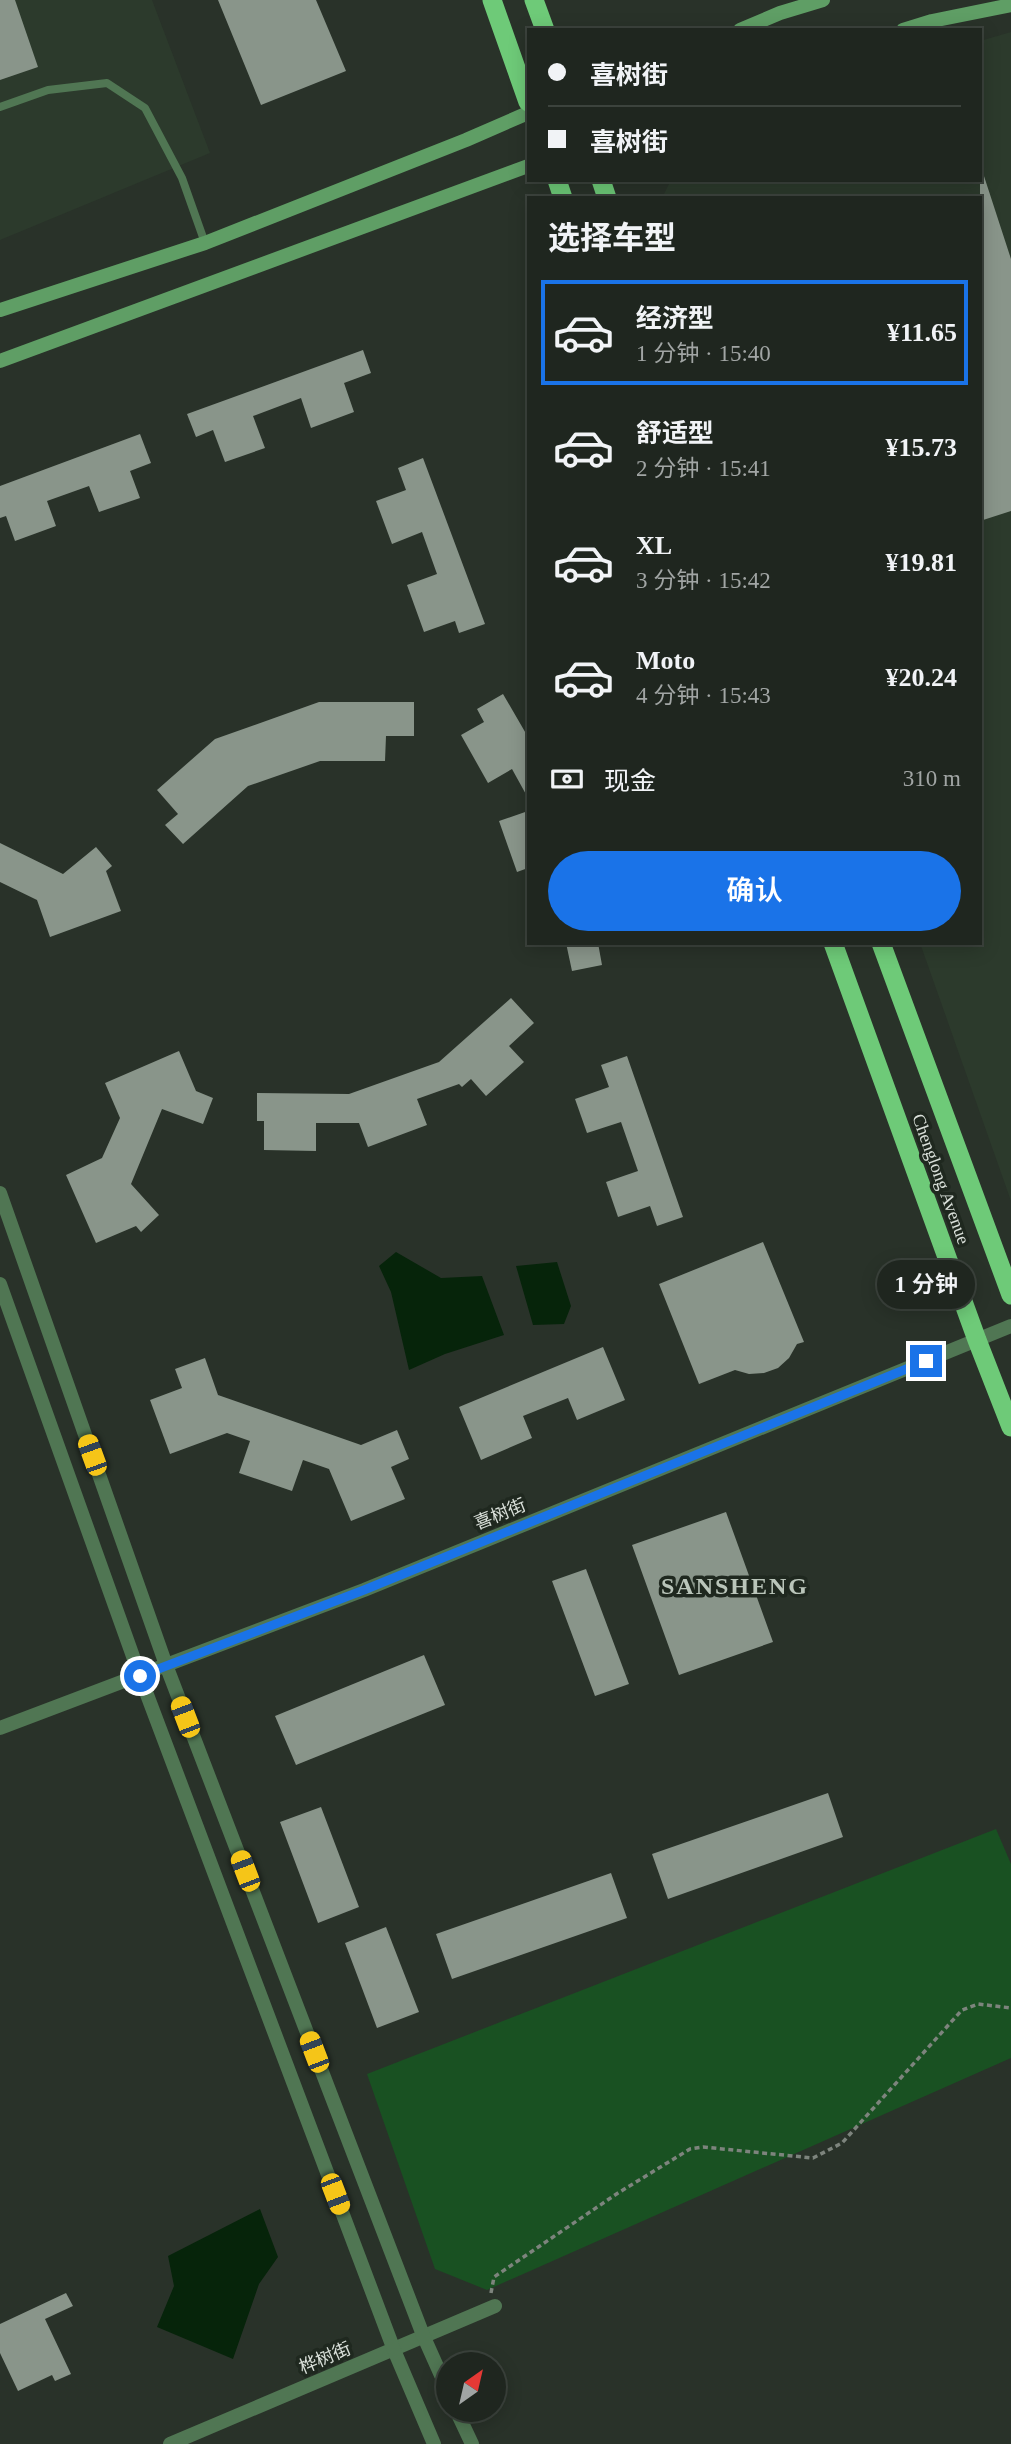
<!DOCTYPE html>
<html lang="zh">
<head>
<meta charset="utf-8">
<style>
	body { margin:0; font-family:"Times New Roman","Noto Sans SC",serif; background:#2c322c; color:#f1f3f6; height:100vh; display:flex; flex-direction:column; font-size:26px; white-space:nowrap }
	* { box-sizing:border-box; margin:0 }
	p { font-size:23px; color:#a1a5a4 }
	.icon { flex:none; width:38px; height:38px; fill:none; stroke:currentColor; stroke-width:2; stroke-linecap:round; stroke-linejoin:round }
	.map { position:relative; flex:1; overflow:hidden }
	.details { position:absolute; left:527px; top:196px; width:455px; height:749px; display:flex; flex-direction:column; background:#1f261f; border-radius:0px; box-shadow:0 4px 18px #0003,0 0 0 2px #3c433d }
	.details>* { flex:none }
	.banner { position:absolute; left:527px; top:28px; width:455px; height:154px; border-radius:0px; box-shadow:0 4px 18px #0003,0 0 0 2px #3c433d; display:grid; align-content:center; height:154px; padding:0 21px; background:#1f261f }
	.needle { width:46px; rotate:34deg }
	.tools { position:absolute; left:436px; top:2352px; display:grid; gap:14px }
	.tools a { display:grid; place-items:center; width:70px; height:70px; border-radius:50%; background:#1f261f; box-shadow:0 4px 18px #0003,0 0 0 2px #3c433d; font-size:35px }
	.end { position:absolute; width:32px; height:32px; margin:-16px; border:9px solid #1a73e8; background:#fff; box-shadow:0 0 0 4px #fff }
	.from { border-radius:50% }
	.bubble { position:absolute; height:49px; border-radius:24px; background:#1f261f; box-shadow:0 4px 18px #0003,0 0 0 2px #3c433d; font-size:23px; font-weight:600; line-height:49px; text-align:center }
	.car { position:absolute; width:21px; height:42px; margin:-21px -10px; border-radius:9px; box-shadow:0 0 5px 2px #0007; background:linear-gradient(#f5c518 24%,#345 0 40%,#f5c518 0 76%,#345 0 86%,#f5c518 0) }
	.banner b { display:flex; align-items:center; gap:24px; height:66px; font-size:26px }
	.banner b+b { border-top:2px solid #3c433d }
	.banner i { width:18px; height:18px; background:#f1f3f6 }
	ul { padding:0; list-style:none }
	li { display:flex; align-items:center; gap:21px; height:105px; margin:0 14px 10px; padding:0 7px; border:4px solid transparent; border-radius:0px }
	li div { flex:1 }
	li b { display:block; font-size:26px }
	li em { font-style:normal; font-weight:600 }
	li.on { border-color:#1a73e8 }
	li>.icon { width:63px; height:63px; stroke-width:1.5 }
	h2 { padding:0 21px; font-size:32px; line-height:84px }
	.pay { display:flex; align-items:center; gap:18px; height:77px; padding:0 21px; font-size:26px }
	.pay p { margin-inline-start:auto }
	.primary-button { display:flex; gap:14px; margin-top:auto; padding:14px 21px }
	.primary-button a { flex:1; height:80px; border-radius:42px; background:#1a73e8; color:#fff; font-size:28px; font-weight:600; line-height:80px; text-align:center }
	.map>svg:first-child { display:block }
</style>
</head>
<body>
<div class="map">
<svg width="1011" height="2444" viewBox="0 0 1011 2444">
	<rect width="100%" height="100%" fill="#293229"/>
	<path fill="#2c3a2c" d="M0 0H152L210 153 0 240Z
		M1011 32V1201L920 943H980V198H662L671 180H980V41Z"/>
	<path fill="#195122" d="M996 1829 1011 1864V2058L487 2290 435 2269 367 2074Z"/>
	<path fill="#06240a" d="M396 1252 441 1278 482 1276 504 1335 445 1354 409 1370 391 1292 379 1266Z
		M557 1262 571 1306 564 1324 533 1325 516 1266Z
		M260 2209 278 2257 259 2284 233 2359 157 2327 174 2286 168 2256Z"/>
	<path fill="#89958a" d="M0 0H15L38 67 0 80Z
		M218 0H316L346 71 261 105Z
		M980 173H983L1011 259V511L980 521Z
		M363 350 371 373 344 383 354 412 311 428 301 398 253 416 265 448 225 462 213 430 196 437 187 414Z
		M140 434 151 463 130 471 140 498 99 512 89 486 47 501 56 526 15 541 6 516 0 518V486Z
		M423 458 485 624 459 633 455 621 424 632 407 585 437 574 422 532 392 544 376 501 406 490 398 468Z
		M503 694 528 737V798L512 769 488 783 461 735 484 722 477 709Z
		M319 702H414V736H386L385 761H320L248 786 183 844 165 825 178 814 157 790 215 739Z
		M528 811V868L517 872 499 821Z
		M0 843 63 874 96 847 112 866 106 871 121 911 50 937 37 900 0 882Z
		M566 943H598L602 965 572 971Z
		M511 998 534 1023 509 1046 524 1062 486 1096 471 1079 462 1087 459 1084 417 1099 427 1125 368 1147 359 1123H316V1151L264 1150V1121H257V1093L349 1094 439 1062Z
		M179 1051 196 1091 213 1098 203 1124 162 1109 131 1184 159 1215 141 1232 136 1226 96 1243 66 1175 102 1158 120 1118 105 1083Z
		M627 1056 683 1217 657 1226 650 1206 618 1217 606 1182 638 1171 621 1122 587 1133 575 1099 609 1087 601 1065Z
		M763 1242 804 1342 797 1344 789 1358 778 1368 764 1373 749 1374 735 1370 699 1384 659 1284Z
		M603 1347 625 1400 577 1420 568 1398 523 1416 532 1438 481 1460 459 1407Z
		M205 1358 218 1395 361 1445 397 1430 409 1459 391 1467 405 1499 351 1521 329 1469 303 1460 292 1491 239 1473 250 1441 227 1433 170 1454 150 1400 182 1388 175 1369Z
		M726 1512 773 1642 679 1675 632 1545Z
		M586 1569 629 1684 595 1696 552 1581Z
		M424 1655 445 1705 296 1765 275 1716Z
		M828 1793 843 1837 668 1899 652 1854Z
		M321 1807 359 1907 318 1923 280 1822Z
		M611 1873 627 1918 452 1979 436 1934Z
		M386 1927 419 2012 377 2028 345 1943Z
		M66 2293 73 2306 45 2319 71 2374 55 2381 52 2375 18 2391 0 2353V2324Z"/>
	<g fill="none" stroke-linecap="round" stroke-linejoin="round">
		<path stroke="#7d847d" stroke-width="3.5" stroke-dasharray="5 3.5" stroke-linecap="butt" d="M491 2293 494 2277 618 2193 690 2149 703 2147 813 2158 842 2143 962 2010 978 2004 1011 2008"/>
		<path stroke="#507653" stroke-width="8" d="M0 107 48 90 107 83 145 108 182 178 205 243"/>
		<path stroke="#507653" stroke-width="14" d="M0 1728 364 1590 1011 1326
			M170 2444 495 2306"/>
		<path stroke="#507653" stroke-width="14" d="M0 1193 166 1665 423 2335 448 2391
			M0 1284 140 1676 394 2350 434 2444
			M456 2410 472 2444"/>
		<path stroke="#5f9e65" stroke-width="14" d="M740 30 780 13 823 0
			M903 30 932 21 1011 5
			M0 310 205 243 466 140 528 113
			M0 361 528 166"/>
		<path stroke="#6eca78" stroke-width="19" d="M492 0 528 102
			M534 0 545 30
			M557 180 563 198
			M601 180 607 198
			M833 943 977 1340 1011 1427
			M881 943 1011 1295"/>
	</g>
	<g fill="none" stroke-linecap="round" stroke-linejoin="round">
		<path stroke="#1a73e8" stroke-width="9" d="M140 1676 364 1590 926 1361"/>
	</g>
	<g text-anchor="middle" stroke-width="7" stroke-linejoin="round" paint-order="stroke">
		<g font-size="18" fill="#dae0da" stroke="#1f281f">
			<text transform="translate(941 1179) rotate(70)" y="6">Chenglong Avenue</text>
			<text transform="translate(500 1514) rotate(-22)" y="6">喜树街</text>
			<text transform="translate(325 2358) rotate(-23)" y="6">桦树街</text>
		</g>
		<g font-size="24" font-weight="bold" letter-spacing="2" fill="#bac5ba" stroke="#1f281f">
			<text x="735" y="1594">SANSHENG</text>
		</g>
	</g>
</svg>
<div class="tools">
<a><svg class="needle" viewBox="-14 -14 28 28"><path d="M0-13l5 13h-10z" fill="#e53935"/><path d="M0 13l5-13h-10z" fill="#a1a5a4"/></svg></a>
</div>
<i class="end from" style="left:140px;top:1676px"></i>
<i class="end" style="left:926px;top:1361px"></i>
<div class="bubble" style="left:877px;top:1260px;width:98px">1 分钟</div>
<i class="car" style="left:92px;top:1455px;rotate:340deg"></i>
<i class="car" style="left:185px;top:1717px;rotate:339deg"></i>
<i class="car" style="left:245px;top:1871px;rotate:339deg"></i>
<i class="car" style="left:314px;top:2052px;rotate:339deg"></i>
<i class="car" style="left:335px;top:2194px;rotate:159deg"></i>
<div class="banner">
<b><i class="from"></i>喜树街</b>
<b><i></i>喜树街</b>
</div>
<section class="details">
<h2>选择车型</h2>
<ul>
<li class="on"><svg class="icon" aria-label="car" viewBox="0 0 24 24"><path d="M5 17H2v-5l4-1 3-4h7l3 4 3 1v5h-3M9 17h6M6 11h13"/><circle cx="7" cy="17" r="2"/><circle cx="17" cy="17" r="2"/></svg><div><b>经济型</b><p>1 分钟 · 15:40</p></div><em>¥11.65</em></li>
<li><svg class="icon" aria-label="car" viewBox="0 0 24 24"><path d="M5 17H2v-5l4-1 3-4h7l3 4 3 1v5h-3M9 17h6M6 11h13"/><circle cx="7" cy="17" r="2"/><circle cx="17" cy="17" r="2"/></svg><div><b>舒适型</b><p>2 分钟 · 15:41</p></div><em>¥15.73</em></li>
<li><svg class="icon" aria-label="car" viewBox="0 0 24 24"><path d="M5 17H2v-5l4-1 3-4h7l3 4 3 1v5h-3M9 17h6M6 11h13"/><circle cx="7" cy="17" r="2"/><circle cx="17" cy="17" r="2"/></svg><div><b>XL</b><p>3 分钟 · 15:42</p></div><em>¥19.81</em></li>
<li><svg class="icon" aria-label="car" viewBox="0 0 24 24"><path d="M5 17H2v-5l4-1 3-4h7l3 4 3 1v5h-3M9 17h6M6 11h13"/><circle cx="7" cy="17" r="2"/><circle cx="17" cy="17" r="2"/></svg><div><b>Moto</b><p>4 分钟 · 15:43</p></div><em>¥20.24</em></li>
</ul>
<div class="pay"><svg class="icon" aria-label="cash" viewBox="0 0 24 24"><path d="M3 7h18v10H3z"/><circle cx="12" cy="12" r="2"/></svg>现金<p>310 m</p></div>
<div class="primary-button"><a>确认</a></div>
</section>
</div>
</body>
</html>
